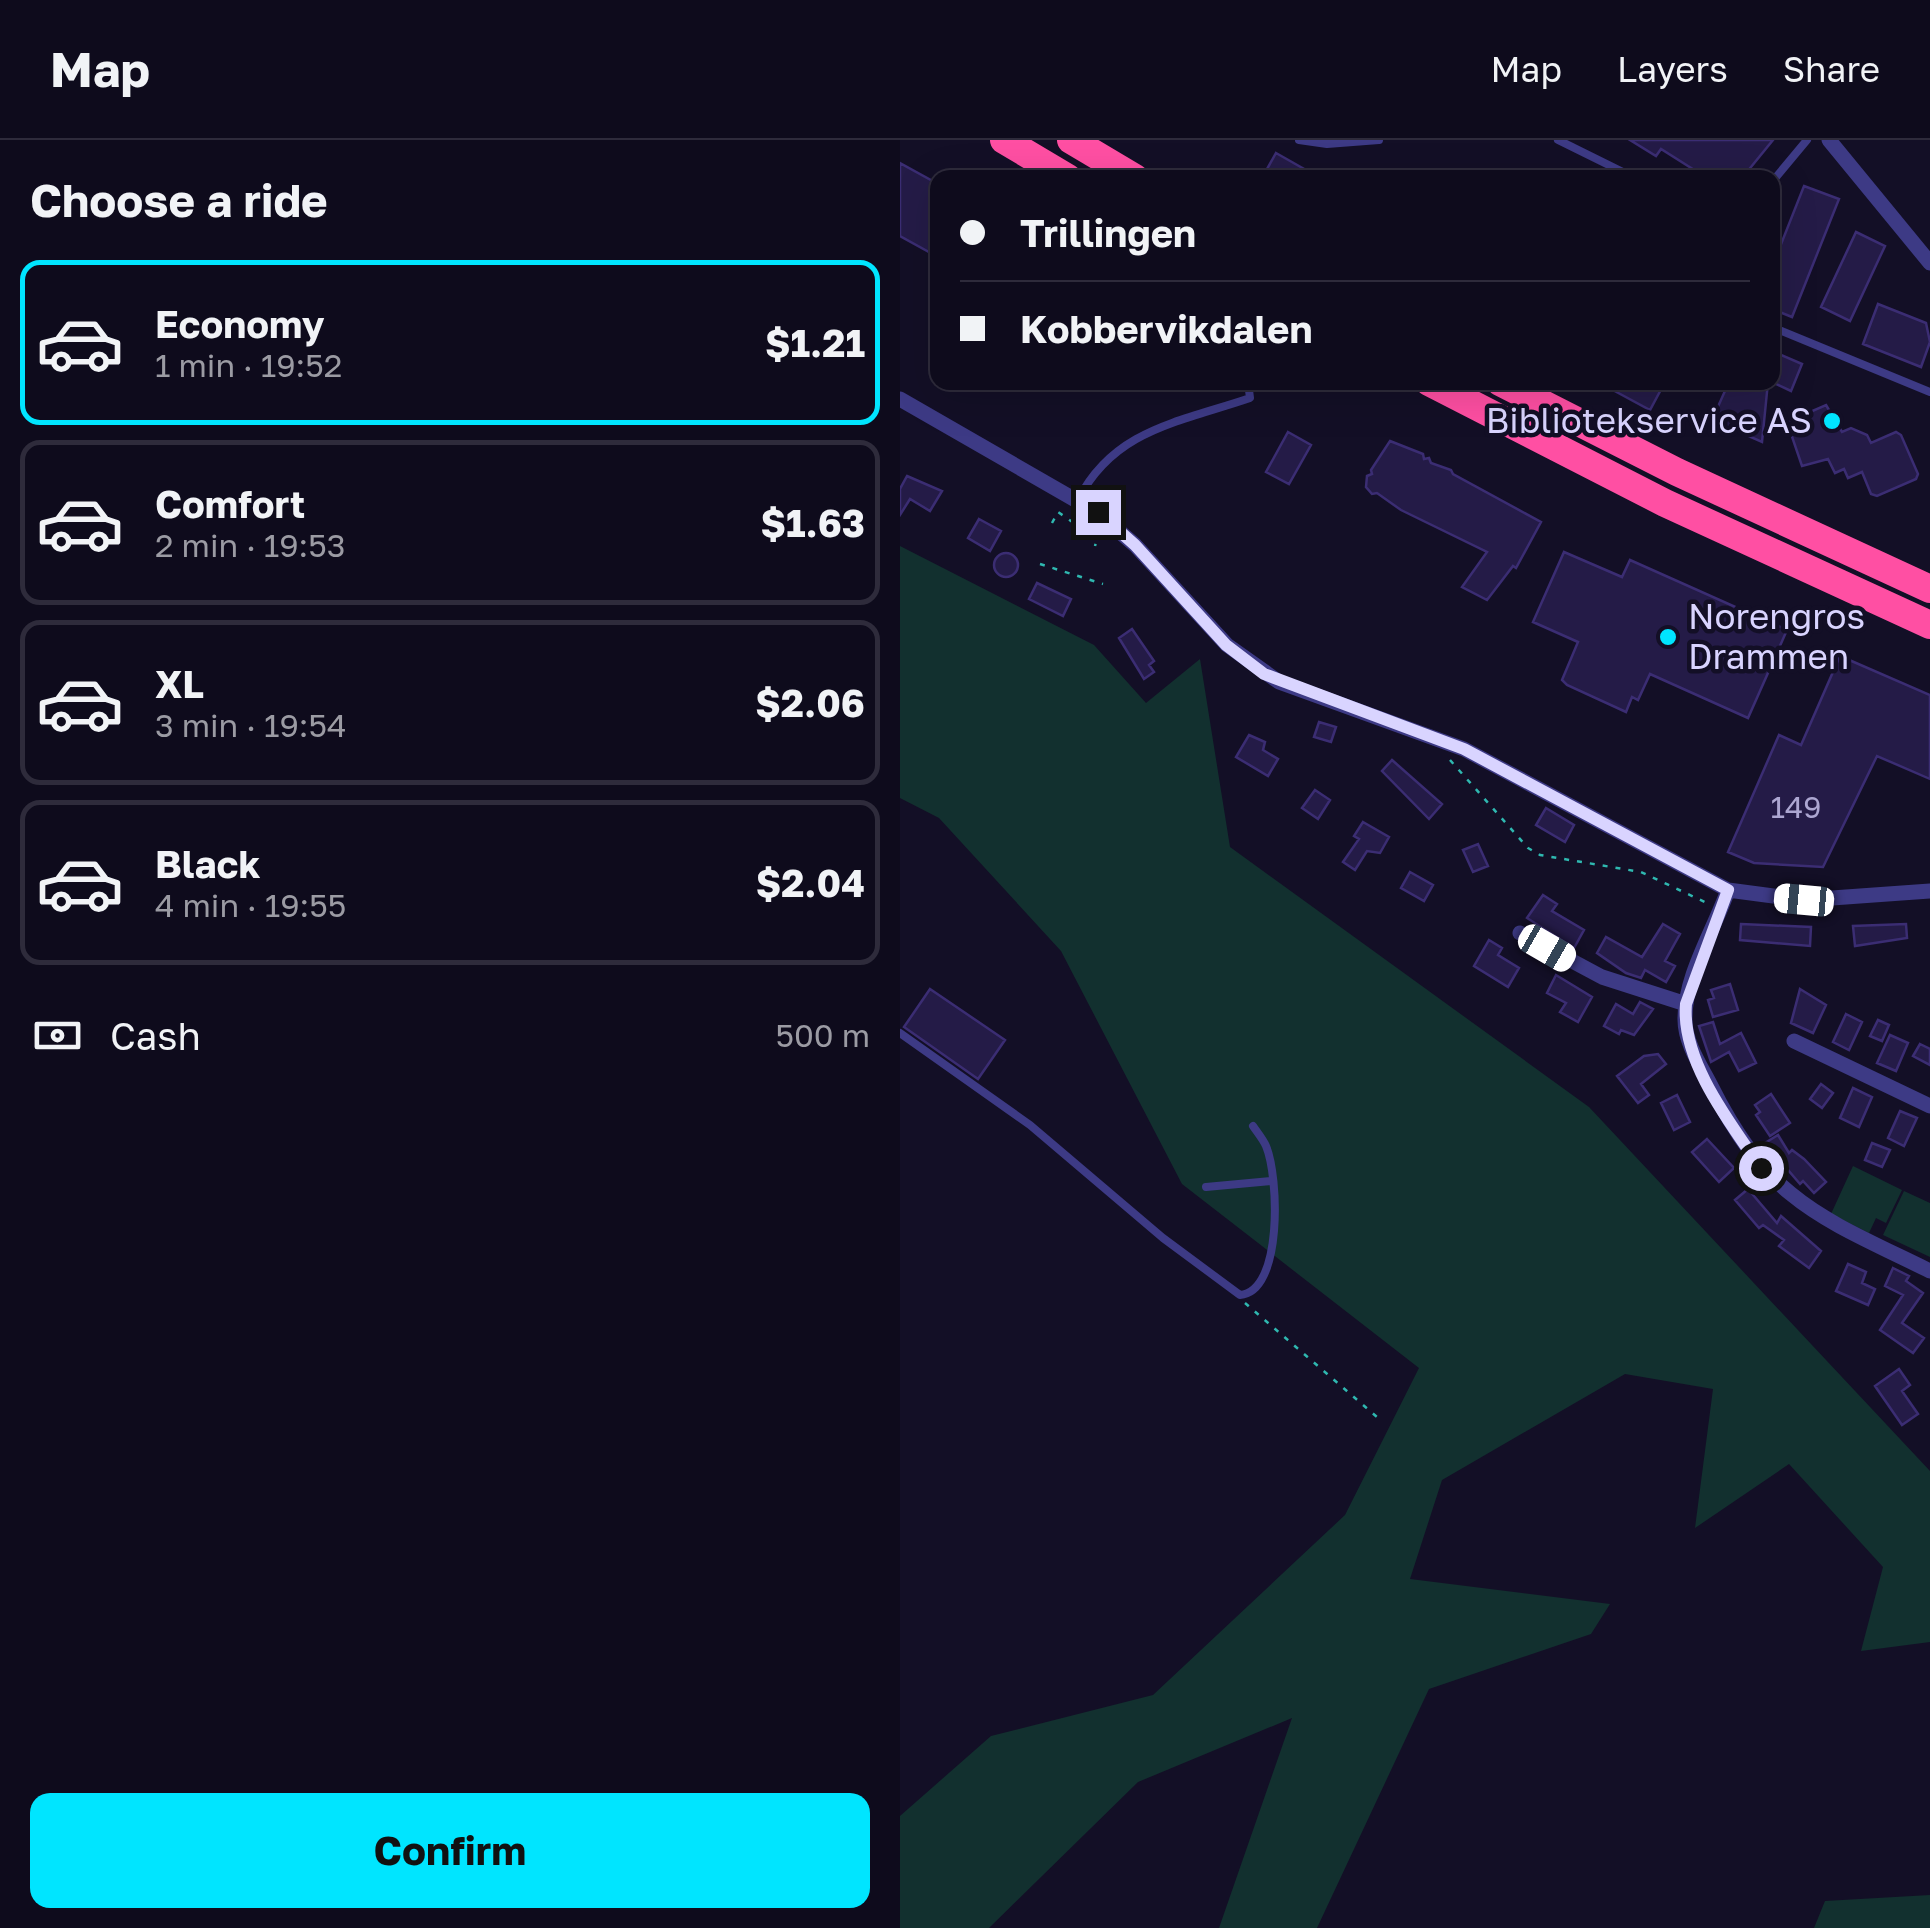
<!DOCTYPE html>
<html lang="en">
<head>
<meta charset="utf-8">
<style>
	body { margin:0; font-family:"Golos Text",sans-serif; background:#1c1929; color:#f1f3f6; height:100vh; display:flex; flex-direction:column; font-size:38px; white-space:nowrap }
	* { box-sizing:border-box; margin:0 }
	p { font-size:32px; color:#9b9ba3 }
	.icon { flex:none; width:55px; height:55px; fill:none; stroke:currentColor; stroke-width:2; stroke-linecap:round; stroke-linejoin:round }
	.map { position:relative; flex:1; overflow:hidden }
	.details { display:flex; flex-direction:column; background:#0e0b1c; width:900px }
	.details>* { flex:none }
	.banner { position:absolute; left:30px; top:30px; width:850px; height:220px; border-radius:20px; box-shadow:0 10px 40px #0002,0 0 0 2px #2e2b3b; display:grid; align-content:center; height:220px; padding:0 30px; background:#0e0b1c }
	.end { position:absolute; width:45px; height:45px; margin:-22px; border:12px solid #d9d4ff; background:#111; box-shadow:0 0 0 5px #111 }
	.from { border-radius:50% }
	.car { position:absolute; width:30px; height:60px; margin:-30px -15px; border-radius:12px; box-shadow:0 0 8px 2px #0007; background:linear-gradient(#fff 24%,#345 0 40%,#fff 0 76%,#345 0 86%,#fff 0) }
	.banner b { display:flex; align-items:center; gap:35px; height:95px; font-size:38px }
	.banner b+b { border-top:2px solid #2e2b3b }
	.banner i { width:25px; height:25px; background:#f1f3f6 }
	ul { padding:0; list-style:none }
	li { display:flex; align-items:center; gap:30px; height:165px; margin:0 20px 15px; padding:0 10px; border:5px solid #2e2b3b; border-radius:20px }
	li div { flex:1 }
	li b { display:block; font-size:38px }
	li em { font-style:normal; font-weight:700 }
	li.selected { border-color:#00e5ff }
	li>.icon { width:90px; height:90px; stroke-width:1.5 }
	h2 { padding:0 30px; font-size:45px; line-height:120px }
	.pay { display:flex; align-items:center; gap:25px; height:110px; padding:0 30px; font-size:38px }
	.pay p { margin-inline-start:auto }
	.button { display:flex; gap:20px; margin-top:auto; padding:20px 30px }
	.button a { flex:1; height:115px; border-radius:20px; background:#00e5ff; color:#111; font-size:40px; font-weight:700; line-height:115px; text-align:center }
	header { display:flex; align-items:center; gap:60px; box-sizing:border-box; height:140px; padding:0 50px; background:#0e0b1c; border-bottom:2px solid #2e2b3b }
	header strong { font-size:48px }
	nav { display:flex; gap:55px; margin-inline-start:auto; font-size:35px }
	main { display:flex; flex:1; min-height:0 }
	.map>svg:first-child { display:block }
</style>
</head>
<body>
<header>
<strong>Map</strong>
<nav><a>Map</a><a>Layers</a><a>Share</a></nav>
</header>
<main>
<section class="details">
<h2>Choose a ride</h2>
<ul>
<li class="selected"><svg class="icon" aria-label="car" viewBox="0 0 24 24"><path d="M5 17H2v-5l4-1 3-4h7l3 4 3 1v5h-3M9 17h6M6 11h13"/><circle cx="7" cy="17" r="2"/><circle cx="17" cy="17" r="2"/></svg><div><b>Economy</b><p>1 min · 19:52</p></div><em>$1.21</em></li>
<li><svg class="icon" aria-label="car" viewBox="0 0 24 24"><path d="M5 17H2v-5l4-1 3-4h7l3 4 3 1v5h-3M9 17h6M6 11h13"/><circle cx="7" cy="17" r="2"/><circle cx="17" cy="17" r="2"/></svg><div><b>Comfort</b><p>2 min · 19:53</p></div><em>$1.63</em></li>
<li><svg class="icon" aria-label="car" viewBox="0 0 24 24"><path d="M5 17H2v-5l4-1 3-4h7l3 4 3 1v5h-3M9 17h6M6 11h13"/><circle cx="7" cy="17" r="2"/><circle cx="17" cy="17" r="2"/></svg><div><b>XL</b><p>3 min · 19:54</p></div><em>$2.06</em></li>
<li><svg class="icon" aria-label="car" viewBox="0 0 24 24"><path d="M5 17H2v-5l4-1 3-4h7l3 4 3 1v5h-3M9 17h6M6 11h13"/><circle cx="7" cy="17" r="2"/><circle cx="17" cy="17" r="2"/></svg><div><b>Black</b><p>4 min · 19:55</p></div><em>$2.04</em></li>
</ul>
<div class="pay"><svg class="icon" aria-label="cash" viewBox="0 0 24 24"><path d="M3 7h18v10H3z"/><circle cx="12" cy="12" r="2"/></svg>Cash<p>500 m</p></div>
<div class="button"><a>Confirm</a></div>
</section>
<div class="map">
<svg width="1030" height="1788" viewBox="0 0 1030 1788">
	<rect width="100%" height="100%" fill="#130f26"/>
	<path fill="#12302f" d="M0 406 194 505 246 563 300 519 330 707 689 967 1030 1331V1502L961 1511 983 1427 889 1324 795 1388 813 1249 725 1234 542 1340 510 1439 710 1464 691 1494 529 1549 417 1788H319L392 1578 238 1642 89 1788H0V1676L91 1596 253 1555 445 1375 519 1228 282 1044 161 811 39 678 0 658Z
		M953 1026 1002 1050 986 1083 976 1078 969 1093 931 1074Z
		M1004 1051 1030 1063V1117L983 1095Z
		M1030 1755V1788H914L925 1761Z"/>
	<path fill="#241b47" stroke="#3b2d73" stroke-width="2.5" d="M730 0H873L842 38H807L761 9 756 16Z
		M376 13 420 38H362Z
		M0 23 38 44V117L0 96Z
		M904 46 939 59 892 177 872 169V127Z
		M956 92 985 106 950 181 921 167Z
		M978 164 1026 183 1030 202 1021 227 963 204Z
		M872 211 902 224 891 251 872 242Z
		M698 242H765L750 270Z
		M829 242H868L862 302 812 280Z
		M926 265 942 292 951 288 967 295 971 303 996 292 1001 295 1018 334 1016 339 977 356 971 354 962 332 948 338 944 329 935 333 928 319 902 326 887 282Z
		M388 292 411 305 389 344 366 332Z
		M490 301 523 314 524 319 529 318 531 323 551 330 553 334 641 382 616 428 613 426 587 460 562 447 587 412 501 370 477 353 472 354 466 347 467 336 472 334 471 330Z
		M7 336 42 351 30 371 10 359 0 375V349Z
		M79 379 101 391 90 411 68 398Z
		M664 412 722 437 730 420 887 490 848 578 750 534 738 560 732 557 726 572 667 545 662 540 678 502 633 482Z
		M94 425a12 12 0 1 1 24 0a12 12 0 1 1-24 0Z
		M137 443 171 459 163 476 129 459Z
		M232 489 254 521 249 525 254 532 244 539 219 498Z
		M940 516 1030 555V639L977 616 923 727 854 723 828 712 879 595 901 605Z
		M419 582 436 587 431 602 414 597Z
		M349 595 365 602 363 610 378 619 368 636 336 617Z
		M492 620 542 664 529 679 482 631Z
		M415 650 430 660 418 679 402 668Z
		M646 668 674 685 665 702 636 685Z
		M463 682 489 697 480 713 467 711 455 730 443 722 459 699 454 696Z
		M578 704 588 726 573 732 563 710Z
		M510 732 533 745 524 761 501 748Z
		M643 755 657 764 652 771 684 790 674 808 627 778Z
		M763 784 780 794 765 821 775 826 766 842 745 830 741 838 726 833 697 813 706 797 742 817Z
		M841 784 911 787 910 806 840 800Z
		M1006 784 1007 798 955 806 953 786Z
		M589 800 602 808 598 815 619 828 608 847 574 826Z
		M656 835 692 857 678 882 660 872 666 863 647 853Z
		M830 844 838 870 813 877 808 860 814 858 811 850Z
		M30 849 105 900 78 939 4 887Z
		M900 849 926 865 913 893 891 883Z
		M740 862 753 869 734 895 721 890 719 894 704 886 716 864 733 874Z
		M946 874 962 882 949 910 933 902Z
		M978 880 989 885 982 901 970 896Z
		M813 882 820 904 841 893 856 923 839 931 829 912 811 922 799 886Z
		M990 895 1008 903 996 931 977 923Z
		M1020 904 1030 909V925L1013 916Z
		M758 914 766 924 741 944 749 955 738 963 717 936 744 916Z
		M921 944 933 953 922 968 910 959Z
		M953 948 972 957 959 987 940 978Z
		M871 954 890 983 870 996 856 975 860 972 855 965Z
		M777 955 790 982 774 990 761 963Z
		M1000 971 1017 978 1004 1006 988 998Z
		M878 995 889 1013 892 1010 904 1019 926 1042 914 1053 903 1041 900 1044 865 1003Z
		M807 999 834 1028 819 1042 792 1012Z
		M972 1003 990 1010 982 1027 965 1020Z
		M848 1049 877 1083 881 1076 921 1111 909 1128 879 1106 884 1100 863 1085 859 1088 835 1060Z
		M948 1124 966 1132 962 1143 975 1149 968 1165 936 1151Z
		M993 1128 1009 1136 1006 1141 1023 1153 1002 1183 1024 1198 1013 1213 980 1190 1003 1155 985 1146Z
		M999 1229 1010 1245 1002 1251 1018 1274 1002 1285 975 1246Z"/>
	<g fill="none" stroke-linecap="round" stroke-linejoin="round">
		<path stroke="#2fb8b0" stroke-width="2.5" stroke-dasharray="5 8" stroke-linecap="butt" d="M109 38 111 29
			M152 383 158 372 197 399 195 406
			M140 424 203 444
			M550 620 628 708 640 715 741 732 807 763
			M345 1163 477 1277"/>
		<path stroke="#3d3a85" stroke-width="8" d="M399 0 427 4 479 0
			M658 0 735 38
			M546 38H574
			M872 42 907 0
			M872 187 1030 252
			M178 360C214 289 280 282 350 258L348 242
			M0 893 130 985 263 1098 340 1155C383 1152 379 1037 366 1006 363 999 357 992 353 986
			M306 1047 371 1041"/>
		<path stroke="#3d3a85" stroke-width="15" d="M929 0 1030 123
			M0 259 198 373 235 405 327 505 379 542 564 609 828 750 904 760 1030 751
			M828 750C814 790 784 837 785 880 785 902 800 925 810 944 869 1062 918 1076 1030 1131
			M620 793 702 837 786 864
			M894 901 1030 966"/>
		<path stroke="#ff4fa3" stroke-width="28" d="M104 0 168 38
			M171 0 235 38
			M529 242 765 363 1030 485
			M600 242 777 332 1030 449"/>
	</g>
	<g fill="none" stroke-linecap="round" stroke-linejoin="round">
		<path stroke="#d9d4ff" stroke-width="12" d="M198 372 235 405 326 505 364 534 564 609 828 750 786 864C781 921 830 983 861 1028"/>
	</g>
	<g fill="#00e5ff" stroke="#130f26" stroke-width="4">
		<circle cx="932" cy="281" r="10"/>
		<circle cx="768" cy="497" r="10"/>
	</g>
	<g text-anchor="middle" stroke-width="9" stroke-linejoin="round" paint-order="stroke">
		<g font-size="30" fill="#aca6d1">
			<text x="896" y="678">149</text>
		</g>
		<g font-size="35" fill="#d9d4ff" stroke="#130f26" text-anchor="end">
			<text x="912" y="293">Bibliotekservice AS</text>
			<text x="788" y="489" text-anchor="start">Norengros<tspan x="788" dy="40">Drammen</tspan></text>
		</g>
	</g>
</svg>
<i class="end from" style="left:861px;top:1028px"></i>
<i class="end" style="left:198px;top:372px"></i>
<i class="car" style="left:904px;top:760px;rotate:275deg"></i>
<i class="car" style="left:647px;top:808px;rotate:120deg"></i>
<div class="banner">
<b><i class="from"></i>Trillingen</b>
<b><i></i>Kobbervikdalen</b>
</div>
</div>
</main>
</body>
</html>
